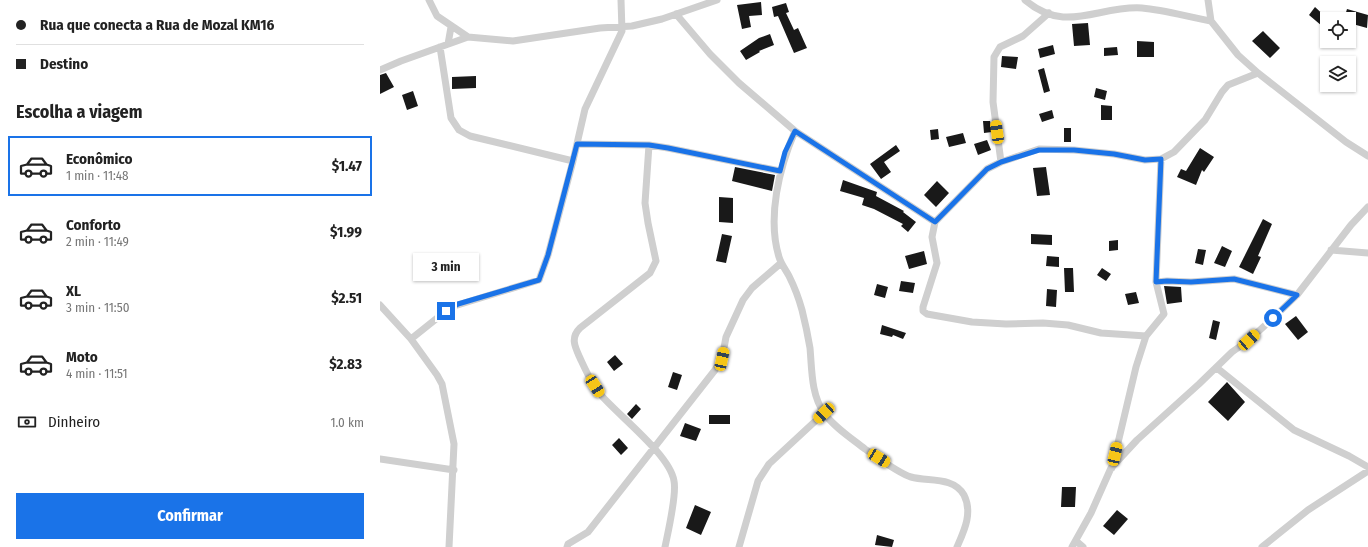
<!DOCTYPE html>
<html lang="pt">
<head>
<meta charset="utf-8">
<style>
	body { margin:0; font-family:"Fira Sans Condensed",sans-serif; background:#f6f6f6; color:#222; height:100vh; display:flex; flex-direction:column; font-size:15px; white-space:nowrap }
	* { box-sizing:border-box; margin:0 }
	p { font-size:13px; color:#767676 }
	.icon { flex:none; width:22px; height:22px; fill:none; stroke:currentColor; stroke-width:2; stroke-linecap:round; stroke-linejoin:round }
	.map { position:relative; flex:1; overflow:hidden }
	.side { display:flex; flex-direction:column; background:#fff; width:380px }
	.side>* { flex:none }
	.top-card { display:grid; align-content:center; height:88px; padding:0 16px; background:#fff }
	.buttons { position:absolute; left:940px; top:12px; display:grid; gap:8px }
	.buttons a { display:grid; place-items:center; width:36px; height:36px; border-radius:0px; background:#fff; box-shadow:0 1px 3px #0004; font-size:20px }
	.end { position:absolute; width:18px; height:18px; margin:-9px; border:5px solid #1a73e8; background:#fff; box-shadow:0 0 0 2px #fff }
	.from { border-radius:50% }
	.bubble { position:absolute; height:28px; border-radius:0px; background:#fff; box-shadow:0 1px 3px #0004; font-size:13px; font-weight:700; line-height:28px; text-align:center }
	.car { position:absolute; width:12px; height:24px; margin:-12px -6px; border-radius:5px; box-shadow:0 0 3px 1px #0007; background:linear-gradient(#f5c518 24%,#345 0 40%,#f5c518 0 76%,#345 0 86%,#f5c518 0) }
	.top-card b { display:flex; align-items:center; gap:14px; height:38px; font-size:15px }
	.top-card b+b { border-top:1px solid #e0e0e0 }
	.top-card i { width:10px; height:10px; background:#222 }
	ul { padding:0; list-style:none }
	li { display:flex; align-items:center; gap:12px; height:60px; margin:0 8px 6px; padding:0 8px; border:2px solid transparent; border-radius:0px }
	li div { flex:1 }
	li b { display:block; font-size:15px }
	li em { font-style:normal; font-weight:700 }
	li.selected { border-color:#1a73e8 }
	li>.icon { width:36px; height:36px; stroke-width:1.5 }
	h2 { padding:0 16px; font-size:18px; line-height:48px }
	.pay { display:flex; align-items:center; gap:10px; height:44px; padding:0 16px; font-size:15px }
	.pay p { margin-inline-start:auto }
	.primary-button { display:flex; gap:8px; margin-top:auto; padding:8px 16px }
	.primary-button a { flex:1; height:46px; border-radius:0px; background:#1a73e8; color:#fff; font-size:16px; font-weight:700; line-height:46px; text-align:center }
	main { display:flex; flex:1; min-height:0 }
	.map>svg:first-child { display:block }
</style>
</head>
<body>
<main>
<section class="side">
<div class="top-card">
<b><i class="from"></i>Rua que conecta a Rua de Mozal KM16</b>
<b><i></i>Destino</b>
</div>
<h2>Escolha a viagem</h2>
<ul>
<li class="selected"><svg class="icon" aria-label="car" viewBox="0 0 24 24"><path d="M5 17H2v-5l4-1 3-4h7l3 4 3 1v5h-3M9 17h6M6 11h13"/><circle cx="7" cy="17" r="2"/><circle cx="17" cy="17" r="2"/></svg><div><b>Econômico</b><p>1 min · 11:48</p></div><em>$1.47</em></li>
<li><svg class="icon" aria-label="car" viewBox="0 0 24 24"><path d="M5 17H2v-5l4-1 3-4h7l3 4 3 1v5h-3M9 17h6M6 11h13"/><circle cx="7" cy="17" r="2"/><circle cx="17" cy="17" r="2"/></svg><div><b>Conforto</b><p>2 min · 11:49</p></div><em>$1.99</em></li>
<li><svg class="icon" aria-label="car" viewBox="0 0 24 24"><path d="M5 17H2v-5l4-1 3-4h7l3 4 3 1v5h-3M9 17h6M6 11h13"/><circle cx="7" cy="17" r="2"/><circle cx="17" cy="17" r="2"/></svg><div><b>XL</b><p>3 min · 11:50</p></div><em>$2.51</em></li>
<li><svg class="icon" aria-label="car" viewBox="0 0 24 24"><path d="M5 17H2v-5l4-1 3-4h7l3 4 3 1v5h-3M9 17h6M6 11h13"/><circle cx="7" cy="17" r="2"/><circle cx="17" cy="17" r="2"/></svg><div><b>Moto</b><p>4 min · 11:51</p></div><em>$2.83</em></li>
</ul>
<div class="pay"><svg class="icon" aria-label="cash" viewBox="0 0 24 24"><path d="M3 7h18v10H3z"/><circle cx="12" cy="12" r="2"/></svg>Dinheiro<p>1.0 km</p></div>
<div class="primary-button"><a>Confirmar</a></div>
</section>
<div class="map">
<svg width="988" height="547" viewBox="0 0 988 547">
	<rect width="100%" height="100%" fill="#fff"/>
	<path fill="#191919" d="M381 2 382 15 369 16 371 27 362 29 357 5Z
		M406 3 409 12 406 13 414 30 418 28 427 48 414 53 398 16 394 17 392 7Z
		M935 7 948 19 942 26 929 15Z
		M967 9 988 15 987 28 969 23V19H964Z
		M708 23 710 45 694 46 692 24Z
		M883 31 900 48 890 58 872 41Z
		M390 34 394 45 379 51 380 52 366 60 360 51 379 38Z
		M757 41 774 42V57H757Z
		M673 45 675 54 660 58 658 49Z
		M737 47 738 55 724 56V48Z
		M622 56 638 57 636 69 621 67Z
		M664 68 670 91 664 93 658 70Z
		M6 73 14 87 0 94V75Z
		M96 76V88L72 89V77Z
		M716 88 727 91 725 100 714 97Z
		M33 91 38 106 27 110 22 95Z
		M721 105 732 106V120H721Z
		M672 110 674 118 662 122 659 114Z
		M603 121H610L612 132 604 133Z
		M684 128H691V142H684Z
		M558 129 559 139 551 140 550 130Z
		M583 133 586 143 569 147 566 137Z
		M607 140 611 150 598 155 594 144Z
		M516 145 520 151 504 162 511 172 501 179 490 164Z
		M820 148 834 157 824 172 822 170 816 185 797 177 801 169 806 171Z
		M355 167 395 175 392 191 352 181Z
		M666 167 670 195 657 196 653 168Z
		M463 180 497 192 496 196 524 211 523 212 536 222 528 232 521 226 523 224 494 209 482 205 484 198 460 191Z
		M557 181 569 193 556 207 544 195Z
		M339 197 353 198V223L339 222Z
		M883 219 892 224 878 256 881 257 873 274 859 267Z
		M342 234 352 236 346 263 336 261Z
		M651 234 672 235V245L651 244Z
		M738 240V250L729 251V241Z
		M842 246 852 251 845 267 834 263Z
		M818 249 826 250 823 265 815 263Z
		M544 251 547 264 529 269 525 256Z
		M667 256 679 257V267L666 266Z
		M684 268H693L694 292H685Z
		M722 268 731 274 726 281 717 275Z
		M521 281 535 283 533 293 519 291Z
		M497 284 508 287 505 298 494 295Z
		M784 286 801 287 802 302 787 304Z
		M667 289 677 290 676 307 666 306Z
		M756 292 759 303 748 305 745 294Z
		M916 316 928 332 918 340 905 324Z
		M833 320 840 322 836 340 829 338Z
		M502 325 526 333 523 339 513 335 512 337 500 334Z
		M235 355 243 364 234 371 227 362Z
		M293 372 302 375 297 390 288 387Z
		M847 382 865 402 848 421 828 402Z
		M256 404 261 409 252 419 247 414Z
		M329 415H350V424H329Z
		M305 423 321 429 316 441 300 436Z
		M239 438 248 448 241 455 232 445Z
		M682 487H696L695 507H681Z
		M315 505 331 512 321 535 306 528Z
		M737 510 748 519 734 535 723 526Z
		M497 535 514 540 512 547 495 545Z"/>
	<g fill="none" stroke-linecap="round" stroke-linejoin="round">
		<path stroke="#cfcfcf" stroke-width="7" d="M49 0 57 16 88 37
			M645 0C686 35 718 5 762 8 785 10 808 17 831 21
			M828 0 831 21 858 55 878 73 966 142 988 156
			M296 14 330 54 359 83 415 131 555 222
			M68 44 71 27
			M60 47 71 118 79 130 90 136 193 161
			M0 70 21 61 88 37 133 41 220 28 252 26 282 19 337 0
			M415 131C399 168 387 218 399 257 401 264 406 270 409 276 414 286 419 299 422 310 425 322 428 336 430 348 432 370 431 394 444 413 454 427 471 438 485 449 495 456 520 474 531 477 548 482 573 476 584 495 593 513 584 531 577 547
			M197 144 269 145 288 148 400 171
			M269 145 265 203 268 223 276 261 270 273 200 328C190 338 195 347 200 358 206 371 212 385 221 395 239 416 290 455 294 481 297 494 288 532 285 547
			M621 162 613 102 614 57 620 47 643 36 669 13
			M951 250 988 253
			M776 282 787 281 811 282 854 279 917 295
			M0 305 31 339 57 375 62 384 74 444 69 547
			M766 336 721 333 688 325 663 323 626 324 592 322 547 314 543 311V307L557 263 552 237 555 222 607 169 621 162 659 149 694 150 734 154 765 160 781 159 794 152 825 120 842 92 848 85 878 73
			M31 339 71 307 159 280 168 255 193 161 205 109 242 31 241 0
			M837 368 914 430 969 456 988 467
			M0 459 74 470
			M732 468 756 367 766 336 784 314 776 282 781 159
			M696 541 703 547
			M187 547 188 544 208 532 335 370 342 359 346 337 363 300 372 288 401 263
			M359 547 378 481 389 464 444 413
			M692 547 711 513 731 468 757 440 819 384 852 352 869 340 893 318 917 295 971 225 988 207
			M882 547 928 510 988 471"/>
	</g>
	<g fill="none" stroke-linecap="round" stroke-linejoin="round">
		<path stroke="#1a73e8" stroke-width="5" d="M66 311 78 304 159 280 168 255 197 144 269 145 288 148 400 171 405 152 415 131 555 222 607 169 621 162 659 150H694L734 154 765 160 781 159 776 282 787 281 811 282 854 279 917 295 893 318"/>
	</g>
</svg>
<div class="buttons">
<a><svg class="icon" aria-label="locate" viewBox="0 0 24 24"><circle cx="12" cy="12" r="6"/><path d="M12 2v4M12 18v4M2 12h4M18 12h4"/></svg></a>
<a><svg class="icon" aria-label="layers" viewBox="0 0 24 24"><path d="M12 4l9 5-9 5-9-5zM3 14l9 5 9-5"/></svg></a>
</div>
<i class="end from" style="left:893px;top:318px"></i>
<i class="end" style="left:66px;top:311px"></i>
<div class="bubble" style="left:33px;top:253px;width:66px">3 min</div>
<i class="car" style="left:617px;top:132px;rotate:352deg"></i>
<i class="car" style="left:869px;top:340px;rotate:48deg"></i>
<i class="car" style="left:342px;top:359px;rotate:12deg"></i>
<i class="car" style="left:215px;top:386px;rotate:147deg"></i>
<i class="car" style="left:444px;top:413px;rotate:227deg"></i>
<i class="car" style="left:735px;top:454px;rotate:13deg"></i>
<i class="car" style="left:499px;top:458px;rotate:122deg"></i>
</div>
</main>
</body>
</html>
